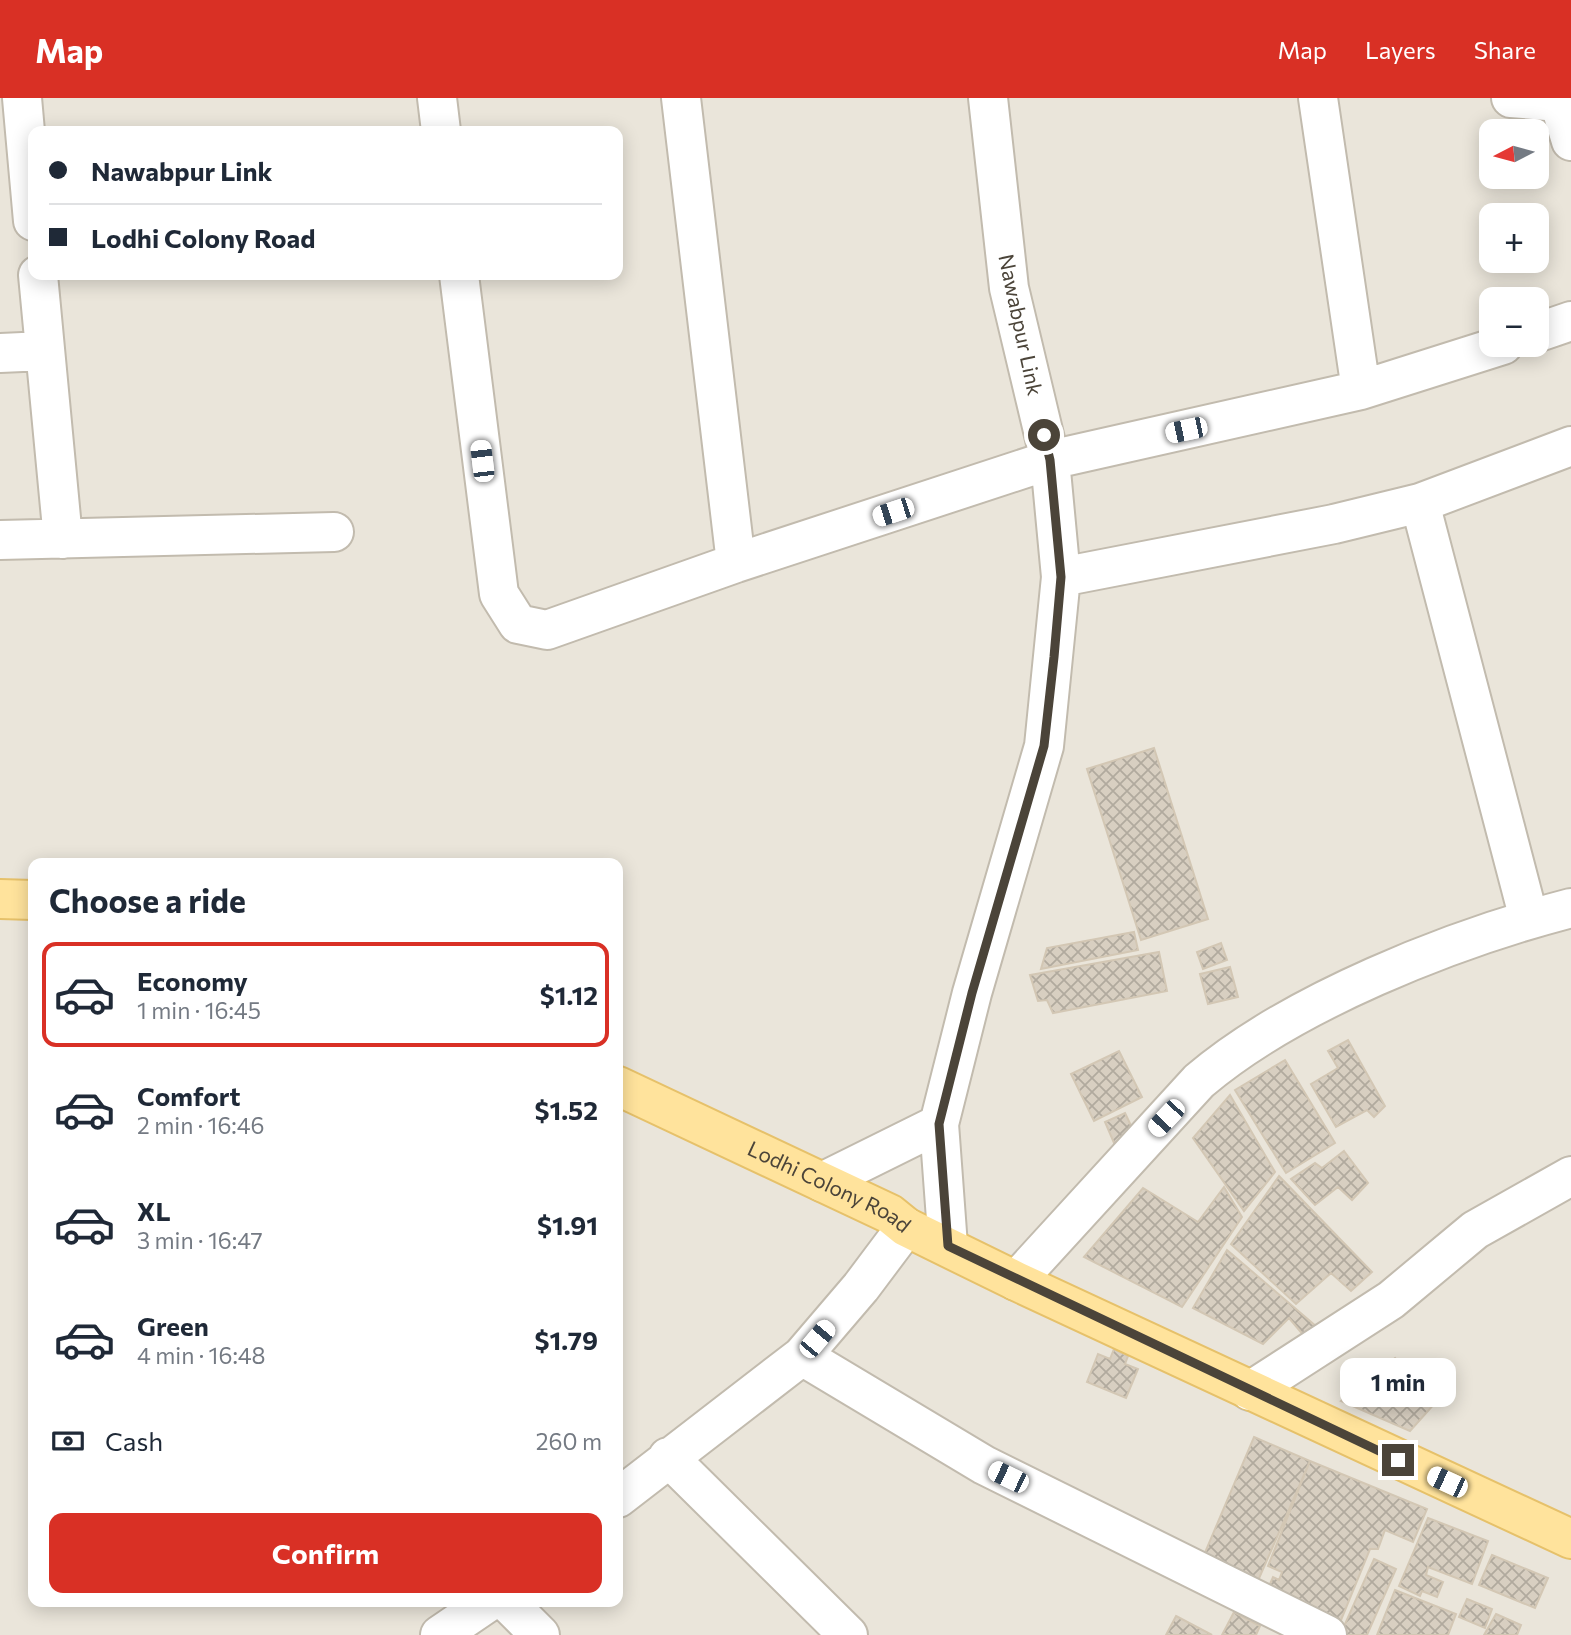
<!DOCTYPE html>
<html lang="en">
<head>
<meta charset="utf-8">
<style>
	body { margin:0; font-family:Commissioner,sans-serif; background:#f2f2f3; color:#1f2937; height:100vh; display:flex; flex-direction:column; font-size:26px; white-space:nowrap }
	* { box-sizing:border-box; margin:0 }
	p { font-size:23px; color:#747a83 }
	.icon { flex:none; width:38px; height:38px; fill:none; stroke:currentColor; stroke-width:2; stroke-linecap:round; stroke-linejoin:round }
	.map { position:relative; flex:1; overflow:hidden }
	.sheet { position:absolute; left:28px; top:760px; width:595px; height:749px; display:flex; flex-direction:column; background:#fff; border-radius:14px; box-shadow:0 4px 18px #0003 }
	.sheet>* { flex:none }
	.banner { position:absolute; left:28px; top:28px; width:595px; height:154px; border-radius:14px; box-shadow:0 4px 18px #0003; display:grid; align-content:center; height:154px; padding:0 21px; background:#fff }
	.needle { width:46px; rotate:264deg }
	.fabs { position:absolute; left:1479px; top:21px; display:grid; gap:14px }
	.fabs a { display:grid; place-items:center; width:70px; height:70px; border-radius:14px; background:#fff; box-shadow:0 4px 18px #0003; font-size:35px }
	.end { position:absolute; width:32px; height:32px; margin:-16px; border:9px solid #4b4439; background:#fff; box-shadow:0 0 0 4px #fff }
	.from { border-radius:50% }
	.bubble { position:absolute; height:49px; border-radius:14px; background:#fff; box-shadow:0 4px 18px #0003; font-size:23px; font-weight:700; line-height:49px; text-align:center }
	.car { position:absolute; width:21px; height:42px; margin:-21px -10px; border-radius:9px; box-shadow:0 0 5px 2px #0007; background:linear-gradient(#fff 24%,#345 0 40%,#fff 0 76%,#345 0 86%,#fff 0) }
	.banner b { display:flex; align-items:center; gap:24px; height:66px; font-size:26px }
	.banner b+b { border-top:2px solid #e0e1e3 }
	.banner i { width:18px; height:18px; background:#1f2937 }
	ul { padding:0; list-style:none }
	li { display:flex; align-items:center; gap:21px; height:105px; margin:0 14px 10px; padding:0 7px; border:4px solid transparent; border-radius:14px }
	li div { flex:1 }
	li b { display:block; font-size:26px }
	li em { font-style:normal; font-weight:700 }
	li.on { border-color:#d93025 }
	li>.icon { width:63px; height:63px; stroke-width:1.5 }
	h2 { padding:0 21px; font-size:32px; line-height:84px }
	.pay { display:flex; align-items:center; gap:18px; height:77px; padding:0 21px; font-size:26px }
	.pay p { margin-inline-start:auto }
	.cta { display:flex; gap:14px; margin-top:auto; padding:14px 21px }
	.cta a { flex:1; height:80px; border-radius:14px; background:#d93025; color:#fff; font-size:28px; font-weight:700; line-height:80px; text-align:center }
	header { display:flex; align-items:center; gap:42px; box-sizing:border-box; height:98px; padding:0 35px; background:#d93025; color:#fff }
	header strong { font-size:33px }
	nav { display:flex; gap:38px; margin-inline-start:auto; font-size:24px }
	.map>svg:first-child { display:block }
</style>
</head>
<body>
<header>
<strong>Map</strong>
<nav><a>Map</a><a>Layers</a><a>Share</a></nav>
</header>
<div class="map">
<svg width="1571" height="1537" viewBox="0 0 1571 1537">
	<defs>
		<pattern id="building-cross-hatch" width="8" height="8" patternUnits="userSpaceOnUse" patternTransform="scale(1.75)"><rect width="8" height="8" fill="#d8cfc1"/><path d="M0 0l8 8M0 8l8-8" fill="none" stroke="#b1aa9e"/></pattern>
	</defs>
	<rect width="100%" height="100%" fill="#f6f3ec"/>
	<path fill="#eae5da" fill-rule="evenodd" d="M0 0H1571V1537H0ZM33 33H618V177H33ZM1491 33H1536V79H1491ZM1491 117H1536V163H1491ZM1491 201H1536V247H1491ZM33 765H618V1503H33Z"/>
	<path fill="url(#building-cross-hatch)" stroke="#d3c7b4" stroke-width="2" d="M1154 650 1208 821 1141 842 1087 671Z
		M1134 834 1138 852 1041 871 1047 850Z
		M1221 845 1227 862 1203 871 1197 854Z
		M1159 854 1167 893 1053 915 1047 902 1038 903 1030 877Z
		M1230 869 1238 899 1208 906 1200 876Z
		M1348 942 1385 1008 1374 1019 1367 1012 1336 1029 1311 986 1338 970 1328 953Z
		M1119 953 1142 999 1094 1023 1071 976Z
		M1285 962 1335 1045 1286 1075 1235 992Z
		M1230 997 1275 1074 1244 1113 1193 1040Z
		M1125 1015 1135 1036 1114 1045 1105 1024Z
		M1344 1053 1368 1085 1352 1102 1338 1089 1315 1107 1291 1081 1315 1065 1322 1070Z
		M1279 1078 1372 1174 1351 1193 1331 1175 1296 1206 1231 1146Z
		M1224 1089 1242 1119 1182 1209 1084 1159 1143 1090 1198 1124Z
		M1227 1152 1317 1229 1305 1239 1289 1220 1263 1246 1193 1210Z
		M1114 1251 1128 1258 1125 1266 1138 1271 1126 1300 1087 1284 1098 1256 1110 1261Z
		M1395 1260 1436 1304 1410 1333 1341 1303Z
		M1254 1339 1310 1363 1254 1492 1235 1483 1240 1472 1204 1457Z
		M1310 1363 1427 1411 1413 1444 1385 1432 1378 1451H1370L1337 1532 1263 1502 1273 1479 1279 1482 1282 1474 1268 1468Z
		M1428 1420 1488 1443 1472 1486 1428 1469 1426 1477 1443 1484 1437 1499 1422 1493 1420 1498 1399 1488Z
		M1492 1457 1548 1480 1535 1510 1479 1487Z
		M1374 1461 1396 1471 1367 1537H1345L1341 1535Z
		M1395 1492 1456 1516 1448 1537H1377Z
		M1467 1501 1492 1511 1485 1530 1459 1519Z
		M1234 1514 1260 1528 1256 1537H1222Z
		M1496 1516 1521 1527 1517 1537H1484Z
		M1176 1518 1212 1537H1166Z"/>
	<g fill="none" stroke-linecap="round" stroke-linejoin="round">
		<g stroke="#c2bbae" stroke-width="42">
			<path id="minor" d="M22 0 33 123
				M437 0 441 33
				M681 0 736 465
				M1318 0 1361 292
				M1511 0 1559 4
				M1558 0 1571 43
				M38 177 63 441
				M459 177 499 496 518 526 547 532 736 465 1050 362 1361 292 1503 247
				M1536 235 1571 223
				M0 255 45 253
				M1420 405 1529 821
				M0 442 334 434
				M1061 479 1334 426 1420 405 1571 348
				M822 1084 939 1026
				M948 1148 939 1026 972 895 1044 648 1061 479 1050 362 1009 190 988 0
				M1016 1183 1199 983C1292 904 1452 841 1571 810
				M802 1258 984 1367 1327 1537
				M1250 1293 1391 1202 1475 1132 1571 1078
				M668 1359 848 1537
				M618 1400 802 1258 861 1189 906 1129
				M506 1503 540 1537
				M440 1537 490 1503"/>
		</g>
		<g stroke="#e6c16a" stroke-width="42">
			<g id="major">
				<path d="M0 801 33 802"/>
				<path id="s1" d="M618 988 890 1116 906 1129 1016 1183 1571 1441"/>
			</g>
		</g>
		<use href="#minor" stroke="#fff" stroke-width="38"/>
		<use href="#major" stroke="#ffe39c" stroke-width="38"/>
	</g>
	<g fill="none" stroke-linecap="round" stroke-linejoin="round">
		<path stroke="#4b4439" stroke-width="9" d="M1044 337 1050 362 1061 479 1054 559 1044 648 972 895 939 1026 948 1148 1398 1362"/>
	</g>
	<g text-anchor="middle" stroke-width="6" stroke-linejoin="round" paint-order="stroke">
		<g font-size="21" fill="#4b4439" stroke="#fff">
			<text transform="translate(1020 227) rotate(78)" y="7">Nawabpur Link</text>
			<text dy="7" stroke="none"><textPath href="#s1" startOffset="234">Lodhi Colony Road</textPath></text>
		</g>
	</g>
</svg>
<div class="fabs">
<a><svg class="needle" viewBox="-14 -14 28 28"><path d="M0-13l5 13h-10z" fill="#e53935"/><path d="M0 13l5-13h-10z" fill="#747a83"/></svg></a>
<a>+</a>
<a>−</a>
</div>
<i class="end from" style="left:1044px;top:337px"></i>
<i class="end" style="left:1398px;top:1362px"></i>
<div class="bubble" style="left:1340px;top:1260px;width:116px">1 min</div>
<i class="car" style="left:1186px;top:332px;rotate:258deg"></i>
<i class="car" style="left:482px;top:363px;rotate:353deg"></i>
<i class="car" style="left:893px;top:414px;rotate:252deg"></i>
<i class="car" style="left:1166px;top:1020px;rotate:223deg"></i>
<i class="car" style="left:817px;top:1241px;rotate:40deg"></i>
<i class="car" style="left:1008px;top:1379px;rotate:296deg"></i>
<i class="car" style="left:1447px;top:1384px;rotate:295deg"></i>
<div class="banner">
<b><i class="from"></i>Nawabpur Link</b>
<b><i></i>Lodhi Colony Road</b>
</div>
<section class="sheet">
<h2>Choose a ride</h2>
<ul>
<li class="on"><svg class="icon" aria-label="car" viewBox="0 0 24 24"><path d="M5 17H2v-5l4-1 3-4h7l3 4 3 1v5h-3M9 17h6M6 11h13"/><circle cx="7" cy="17" r="2"/><circle cx="17" cy="17" r="2"/></svg><div><b>Economy</b><p>1 min · 16:45</p></div><em>$1.12</em></li>
<li><svg class="icon" aria-label="car" viewBox="0 0 24 24"><path d="M5 17H2v-5l4-1 3-4h7l3 4 3 1v5h-3M9 17h6M6 11h13"/><circle cx="7" cy="17" r="2"/><circle cx="17" cy="17" r="2"/></svg><div><b>Comfort</b><p>2 min · 16:46</p></div><em>$1.52</em></li>
<li><svg class="icon" aria-label="car" viewBox="0 0 24 24"><path d="M5 17H2v-5l4-1 3-4h7l3 4 3 1v5h-3M9 17h6M6 11h13"/><circle cx="7" cy="17" r="2"/><circle cx="17" cy="17" r="2"/></svg><div><b>XL</b><p>3 min · 16:47</p></div><em>$1.91</em></li>
<li><svg class="icon" aria-label="car" viewBox="0 0 24 24"><path d="M5 17H2v-5l4-1 3-4h7l3 4 3 1v5h-3M9 17h6M6 11h13"/><circle cx="7" cy="17" r="2"/><circle cx="17" cy="17" r="2"/></svg><div><b>Green</b><p>4 min · 16:48</p></div><em>$1.79</em></li>
</ul>
<div class="pay"><svg class="icon" aria-label="cash" viewBox="0 0 24 24"><path d="M3 7h18v10H3z"/><circle cx="12" cy="12" r="2"/></svg>Cash<p>260 m</p></div>
<div class="cta"><a>Confirm</a></div>
</section>
</div>
</body>
</html>
